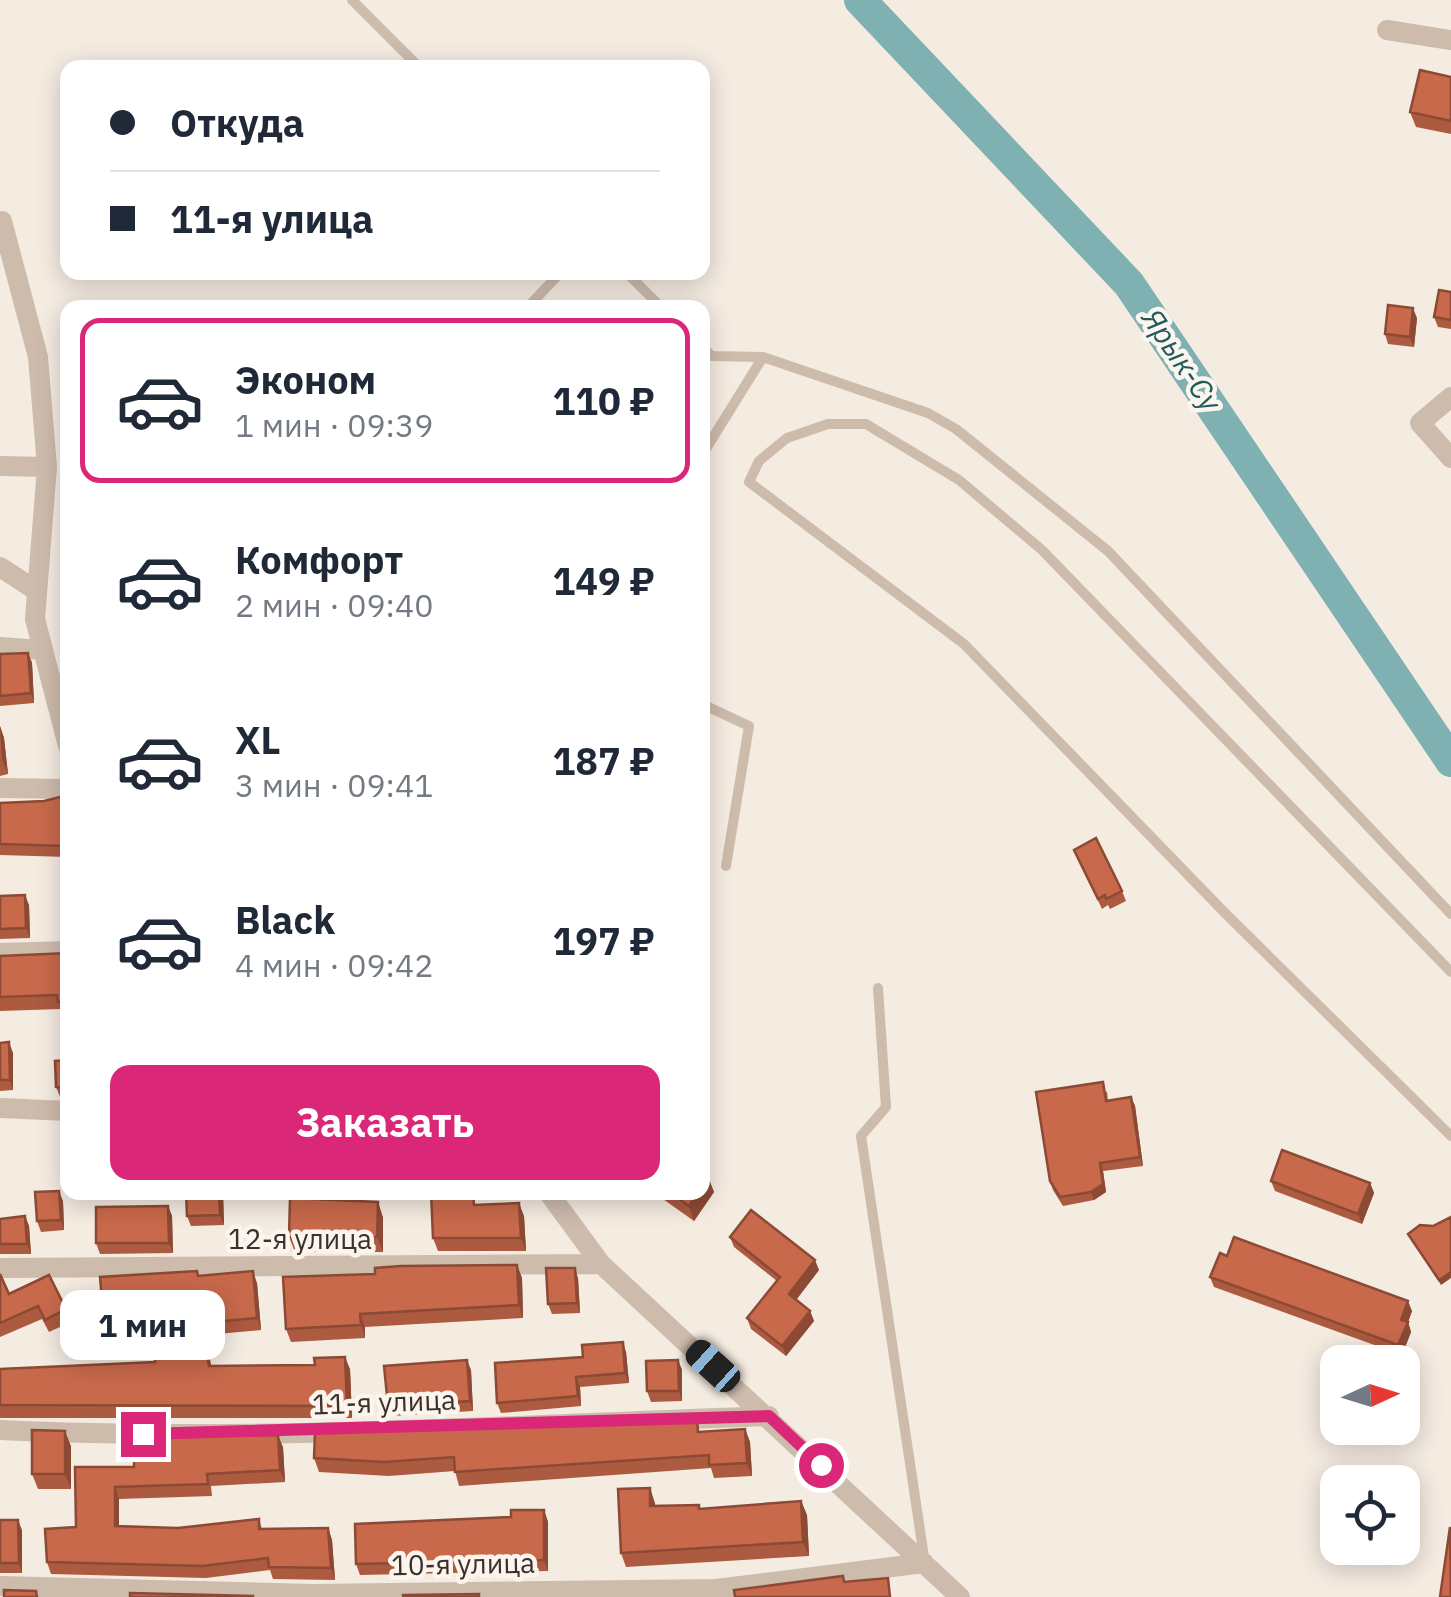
<!DOCTYPE html>
<html lang="ru">
<head>
<meta charset="utf-8">
<style>
	body { margin:0; font-family:"IBM Plex Sans",sans-serif; background:#f6f6f7; color:#1f2937; height:100vh; display:flex; flex-direction:column; font-size:38px; white-space:nowrap }
	* { box-sizing:border-box; margin:0 }
	p { font-size:32px; color:#747a83 }
	.icon { flex:none; width:55px; height:55px; fill:none; stroke:currentColor; stroke-width:2; stroke-linecap:round; stroke-linejoin:round }
	.map { position:relative; flex:1; overflow:hidden }
	.panel { position:absolute; left:60px; top:300px; width:650px; height:900px; display:flex; flex-direction:column; background:#fff; border-radius:20px; box-shadow:0 5px 25px #0003 }
	.panel>* { flex:none }
	.hud { position:absolute; left:60px; top:60px; width:650px; height:220px; border-radius:20px; box-shadow:0 5px 25px #0003; display:grid; align-content:center; height:220px; padding:0 50px; background:#fff }
	.needle { width:65px; rotate:86deg }
	.fabs { position:absolute; left:1320px; top:1345px; display:grid; gap:20px }
	.fabs a { display:grid; place-items:center; width:100px; height:100px; border-radius:20px; background:#fff; box-shadow:0 5px 25px #0003; font-size:50px }
	.end { position:absolute; width:45px; height:45px; margin:-22px; border:12px solid #db2777; background:#fff; box-shadow:0 0 0 5px #fff }
	.from { border-radius:50% }
	.bubble { position:absolute; height:70px; border-radius:20px; background:#fff; box-shadow:0 5px 25px #0003; font-size:32px; font-weight:700; line-height:70px; text-align:center }
	.car { position:absolute; width:30px; height:60px; margin:-30px -15px; border-radius:12px; box-shadow:0 0 8px 2px #0007; background:linear-gradient(#222 24%,#8ab4d8 0 40%,#222 0 76%,#8ab4d8 0 86%,#222 0) }
	.hud b { display:flex; align-items:center; gap:35px; height:95px; font-size:38px }
	.hud b+b { border-top:2px solid #e0e1e3 }
	.hud i { width:25px; height:25px; background:#1f2937 }
	ul { padding:18px 0 0; list-style:none }
	li { display:flex; align-items:center; gap:30px; height:165px; margin:0 20px 15px; padding:0 30px; border:5px solid transparent; border-radius:20px }
	li div { flex:1 }
	li b { display:block; font-size:38px }
	li em { font-style:normal; font-weight:700 }
	li.on { border-color:#db2777 }
	li>.icon { width:90px; height:90px; stroke-width:1.5 }
	.cta { display:flex; gap:20px; margin-top:auto; padding:20px 50px }
	.cta a { flex:1; height:115px; border-radius:20px; background:#db2777; color:#fff; font-size:40px; font-weight:700; line-height:115px; text-align:center }
	.map>svg:first-child { display:block }
</style>
</head>
<body>
<div class="map">
<svg width="1451" height="1597" viewBox="0 0 1451 1597">
	<rect width="100%" height="100%" fill="#f4ebe1"/>
	<g fill="none" stroke-linecap="round" stroke-linejoin="round">
		<path stroke="#7fb0b2" stroke-width="32" d="M860 0 1129 284 1451 761"/>
		<path stroke="#cdbbac" stroke-width="10" d="M352 0 420 68
			M626 272 662 308
			M527 308 561 272
			M702 347 712 356 763 357 928 413 956 429 1108 551 1451 914
			M702 455 763 357
			M702 704 749 726 726 866
			M1451 972 1042 550 959 480 866 424H828L787 438 759 461 749 482 964 644 1225 913 1451 1136
			M878 988 886 1107 861 1136 924 1557"/>
		<path stroke="#cdbbac" stroke-width="20" d="M1387 30 1451 40
			M2 221 38 357 47 467 35 619 68 746
			M1451 397 1420 423 1451 458
			M0 466 47 467
			M0 567 37 591
			M0 647 41 650
			M0 788 68 789
			M0 953 68 951
			M0 1108 68 1111
			M548 1192 601 1264 960 1597
			M0 1268 601 1264
			M0 1430C256 1442 513 1425 769 1416
			M0 1586 313 1594 716 1589 924 1563"/>
	</g>
	<path fill="#ac5a40" d="M1451 77V134L1416 127 1410 112Z
		M1451 292V329L1438 327 1434 317Z
		M1417 318 1414 347 1388 344 1385 334Z
		M28 653 32 663 34 703 0 706V654Z
		M0 726 4 738 8 774 0 776Z
		M68 795V857L0 855V803L44 801Z
		M1074 850 1122 891 1126 901 1110 909 1108 905 1102 909Z
		M0 896 29 905 30 938 0 939Z
		M68 953V1016H63L60 1009 0 1011V956Z
		M0 1043 13 1053V1090L0 1091Z
		M68 1060V1098L60 1097 56 1087Z
		M1107 1091 1108 1101 1131 1097 1135 1106 1143 1166 1103 1171 1106 1192 1094 1200 1063 1206 1053 1190 1050 1181Z
		M708 1177 714 1192 694 1221 653 1192H702Z
		M1271 1181 1370 1183 1374 1193 1362 1224 1275 1191Z
		M186 1192H223L224 1225 191 1226 187 1216Z
		M63 1201 64 1230 41 1232 37 1221Z
		M378 1202 383 1218V1252H295L289 1237Z
		M478 1205 524 1216 526 1251H438L433 1238Z
		M168 1206 172 1216 173 1253 100 1254 96 1243Z
		M25 1216 29 1226 31 1254H0V1219Z
		M1433 1226 1441 1285 1408 1234Z
		M730 1237 819 1270 796 1300 810 1311 814 1321 786 1356 751 1329 747 1318 777 1281 734 1247Z
		M517 1265 522 1278 523 1318 365 1327V1338L291 1342 286 1329 375 1274Z
		M197 1271 199 1276 257 1283 261 1330 206 1335 211 1366 350 1369 352 1418H0V1369L155 1362 154 1345 110 1348 105 1336Z
		M0 1274 9 1294 66 1309 71 1322 49 1332 42 1319 0 1337Z
		M1210 1277 1412 1311 1408 1322 1411 1332 1402 1355 1214 1287Z
		M578 1278 580 1313 552 1314 548 1304Z
		M626 1352 629 1383 580 1387 581 1406 501 1413 497 1403 583 1357Z
		M678 1360 682 1370V1401L651 1402 647 1391Z
		M471 1370 473 1411 392 1416 388 1406Z
		M745 1429 750 1442 752 1476 714 1478 711 1468 459 1486 455 1471 389 1476 319 1472 314 1458Z
		M71 1446V1489H38L32 1474Z
		M283 1447 285 1482 211 1486 212 1496 119 1499V1526L178 1528 259 1519 262 1529 328 1528 332 1540 335 1580 273 1579 270 1570 206 1578 51 1574 47 1562 76 1527 134 1467Z
		M650 1488 655 1506 701 1509 801 1501 807 1515 809 1556 626 1567 621 1553Z
		M544 1510 548 1522V1571L360 1575 356 1564 511 1517Z
		M0 1520 22 1530V1573H0Z"/>
	<path fill="#8c4a34" d="M1413 308 1417 318 1414 347 1410 337Z
		M28 653 32 663 34 703 31 693Z
		M0 726 4 738 8 774 2 759Z
		M25 895 29 905 30 938 26 928Z
		M9 1042 13 1053V1090L10 1080Z
		M1131 1097 1135 1106 1143 1166 1140 1157Z
		M1100 1163 1103 1171 1106 1192 1094 1200 1091 1192Z
		M708 1177 714 1192 694 1221 689 1206 698 1192H702V1186Z
		M1370 1183 1374 1193 1362 1224 1358 1214Z
		M59 1191 63 1201 64 1230 61 1220Z
		M219 1192H223L224 1225 220 1215Z
		M378 1202 383 1218V1252L377 1237Z
		M519 1203 524 1216 526 1251 521 1238Z
		M168 1206 172 1216 173 1253 169 1243Z
		M25 1216 29 1226 31 1254 27 1244Z
		M815 1260 819 1270 793 1304 789 1294Z
		M517 1265 522 1278 523 1318 519 1305Z
		M575 1268 578 1278 580 1313 577 1303Z
		M253 1271 257 1283 261 1330 257 1318Z
		M1451 1272V1278L1441 1285 1439 1280Z
		M1408 1301 1412 1311 1408 1322 1411 1332 1402 1355 1398 1345 1401 1320Z
		M810 1311 814 1321 786 1356 782 1346Z
		M360 1314 365 1327V1338L361 1325Z
		M202 1323 206 1335 213 1378 209 1366Z
		M623 1342 626 1352 629 1383 625 1373Z
		M345 1357 350 1369 352 1418 347 1406Z
		M467 1360 471 1370 473 1411 470 1401Z
		M678 1360 682 1370V1401L679 1391Z
		M576 1377 580 1387 581 1406 578 1396Z
		M745 1429 750 1442 752 1476 747 1463Z
		M65 1431 71 1446V1489L65 1474Z
		M278 1435 283 1447 285 1482 280 1470Z
		M115 1487 119 1499V1538L115 1526Z
		M650 1488 655 1503V1520L650 1506Z
		M801 1501 807 1515 809 1556 803 1542Z
		M544 1510 548 1522V1571L544 1560Z
		M18 1520 22 1530V1573L19 1563Z
		M328 1528 332 1540 335 1580 331 1568Z"/>
	<path fill="#c8694b" stroke="#8c4a34" stroke-width="2.5" d="M1420 70 1451 77V121L1410 112Z
		M1439 290 1451 292V320L1434 317Z
		M1388 305 1413 308 1410 337 1385 334Z
		M28 653 31 693 0 696V654Z
		M68 795 66 846 0 844V803L44 801Z
		M1096 838 1122 891 1106 899 1105 895 1098 899 1074 850Z
		M25 895 26 928 0 929V896Z
		M68 953V1002H58L57 995 0 997V956Z
		M9 1042 10 1080H0V1043Z
		M68 1060V1089L56 1087 55 1061Z
		M1103 1082 1106 1101 1131 1097 1140 1157 1100 1163 1103 1184 1091 1192 1060 1197 1050 1181 1036 1092Z
		M1282 1150 1370 1183 1358 1214 1271 1181Z
		M702 1173 708 1177 702 1186Z
		M59 1191 61 1220 37 1221 35 1192Z
		M186 1192H219L220 1215 187 1216Z
		M431 1192H473L474 1205 519 1203 521 1238H433Z
		M669 1192H698L689 1206Z
		M290 1198 378 1202 377 1237H289Z
		M168 1206 169 1243H96V1207Z
		M751 1210 815 1260 789 1294 810 1311 782 1346 747 1318 780 1277 730 1237Z
		M25 1216 27 1244H0V1219Z
		M1451 1217V1272L1439 1280 1408 1234 1420 1225 1433 1226Z
		M1234 1237 1408 1301 1401 1320 1408 1322 1398 1345 1210 1277 1220 1253 1227 1256Z
		M517 1265 519 1305 360 1314 361 1325 286 1329 283 1277 375 1274V1268L401 1266Z
		M546 1268H575L577 1303 548 1304Z
		M197 1271 198 1276 253 1271 257 1318 202 1323 209 1366 315 1365 314 1358 345 1357 347 1406 0 1405V1369L155 1362 153 1332 105 1336 100 1277Z
		M0 1274 9 1294 49 1275 66 1309 45 1320 38 1306 0 1323Z
		M623 1342 625 1373 576 1377 578 1396 497 1403 495 1363 583 1357 582 1345Z
		M467 1360 470 1401 388 1406 384 1366Z
		M678 1360 679 1391H647L646 1361Z
		M697 1419 698 1432 745 1429 747 1463 709 1465V1455L455 1472 454 1457 384 1462 314 1458 315 1433Z
		M32 1430 65 1431V1474H32Z
		M278 1435 280 1470 207 1474 208 1484 115 1487V1526L178 1528 259 1519V1529L328 1528 331 1568 269 1567 268 1558 202 1566 47 1562 45 1529 76 1527 75 1467H134V1436Z
		M650 1488V1506L699 1505V1509L801 1501 803 1542 621 1553 618 1489Z
		M511 1510H544V1560L356 1564 355 1524 511 1517Z
		M0 1520H18L19 1563H0Z
		M1450 1527 1451 1597H1440Z
		M843 1576 844 1582 888 1578 890 1597H735L734 1590Z
		M4 1590 36 1591 37 1597H4Z
		M130 1593 253 1596V1597H130Z
		M479 1594V1597H403V1595Z"/>
	<g fill="none" stroke-linecap="round" stroke-linejoin="round">
		<path stroke="#db2777" stroke-width="12" d="M143 1434 769 1416 821 1465"/>
	</g>
	<g text-anchor="middle" stroke-width="9" stroke-linejoin="round" paint-order="stroke">
		<g font-size="28" fill="#3b302b" stroke="#fbf5ee">
			<text x="300" y="1249">12-я улица</text>
			<text transform="translate(384 1402) rotate(-2)" y="10">11-я улица</text>
			<text transform="translate(463 1564) rotate(-1)" y="10">10-я улица</text>
		</g>
		<g font-size="30" font-style="italic" fill="#1f5a5e" stroke="#fbf5ee">
			<text transform="translate(1181 360) rotate(56)" y="10">Ярык-Су</text>
		</g>
	</g>
</svg>
<div class="fabs">
<a><svg class="needle" viewBox="-14 -14 28 28"><path d="M0-13l5 13h-10z" fill="#e53935"/><path d="M0 13l5-13h-10z" fill="#747a83"/></svg></a>
<a><svg class="icon" aria-label="locate" viewBox="0 0 24 24"><circle cx="12" cy="12" r="6"/><path d="M12 2v4M12 18v4M2 12h4M18 12h4"/></svg></a>
</div>
<i class="end from" style="left:821px;top:1465px"></i>
<i class="end" style="left:143px;top:1434px"></i>
<div class="bubble" style="left:60px;top:1290px;width:165px">1 мин</div>
<i class="car" style="left:713px;top:1366px;rotate:312deg"></i>
<div class="hud">
<b><i class="from"></i>Откуда</b>
<b><i></i>11-я улица</b>
</div>
<section class="panel">
<ul>
<li class="on"><svg class="icon" aria-label="car" viewBox="0 0 24 24"><path d="M5 17H2v-5l4-1 3-4h7l3 4 3 1v5h-3M9 17h6M6 11h13"/><circle cx="7" cy="17" r="2"/><circle cx="17" cy="17" r="2"/></svg><div><b>Эконом</b><p>1 мин · 09:39</p></div><em>110 ₽</em></li>
<li><svg class="icon" aria-label="car" viewBox="0 0 24 24"><path d="M5 17H2v-5l4-1 3-4h7l3 4 3 1v5h-3M9 17h6M6 11h13"/><circle cx="7" cy="17" r="2"/><circle cx="17" cy="17" r="2"/></svg><div><b>Комфорт</b><p>2 мин · 09:40</p></div><em>149 ₽</em></li>
<li><svg class="icon" aria-label="car" viewBox="0 0 24 24"><path d="M5 17H2v-5l4-1 3-4h7l3 4 3 1v5h-3M9 17h6M6 11h13"/><circle cx="7" cy="17" r="2"/><circle cx="17" cy="17" r="2"/></svg><div><b>XL</b><p>3 мин · 09:41</p></div><em>187 ₽</em></li>
<li><svg class="icon" aria-label="car" viewBox="0 0 24 24"><path d="M5 17H2v-5l4-1 3-4h7l3 4 3 1v5h-3M9 17h6M6 11h13"/><circle cx="7" cy="17" r="2"/><circle cx="17" cy="17" r="2"/></svg><div><b>Black</b><p>4 мин · 09:42</p></div><em>197 ₽</em></li>
</ul>
<div class="cta"><a>Заказать</a></div>
</section>
</div>
</body>
</html>
